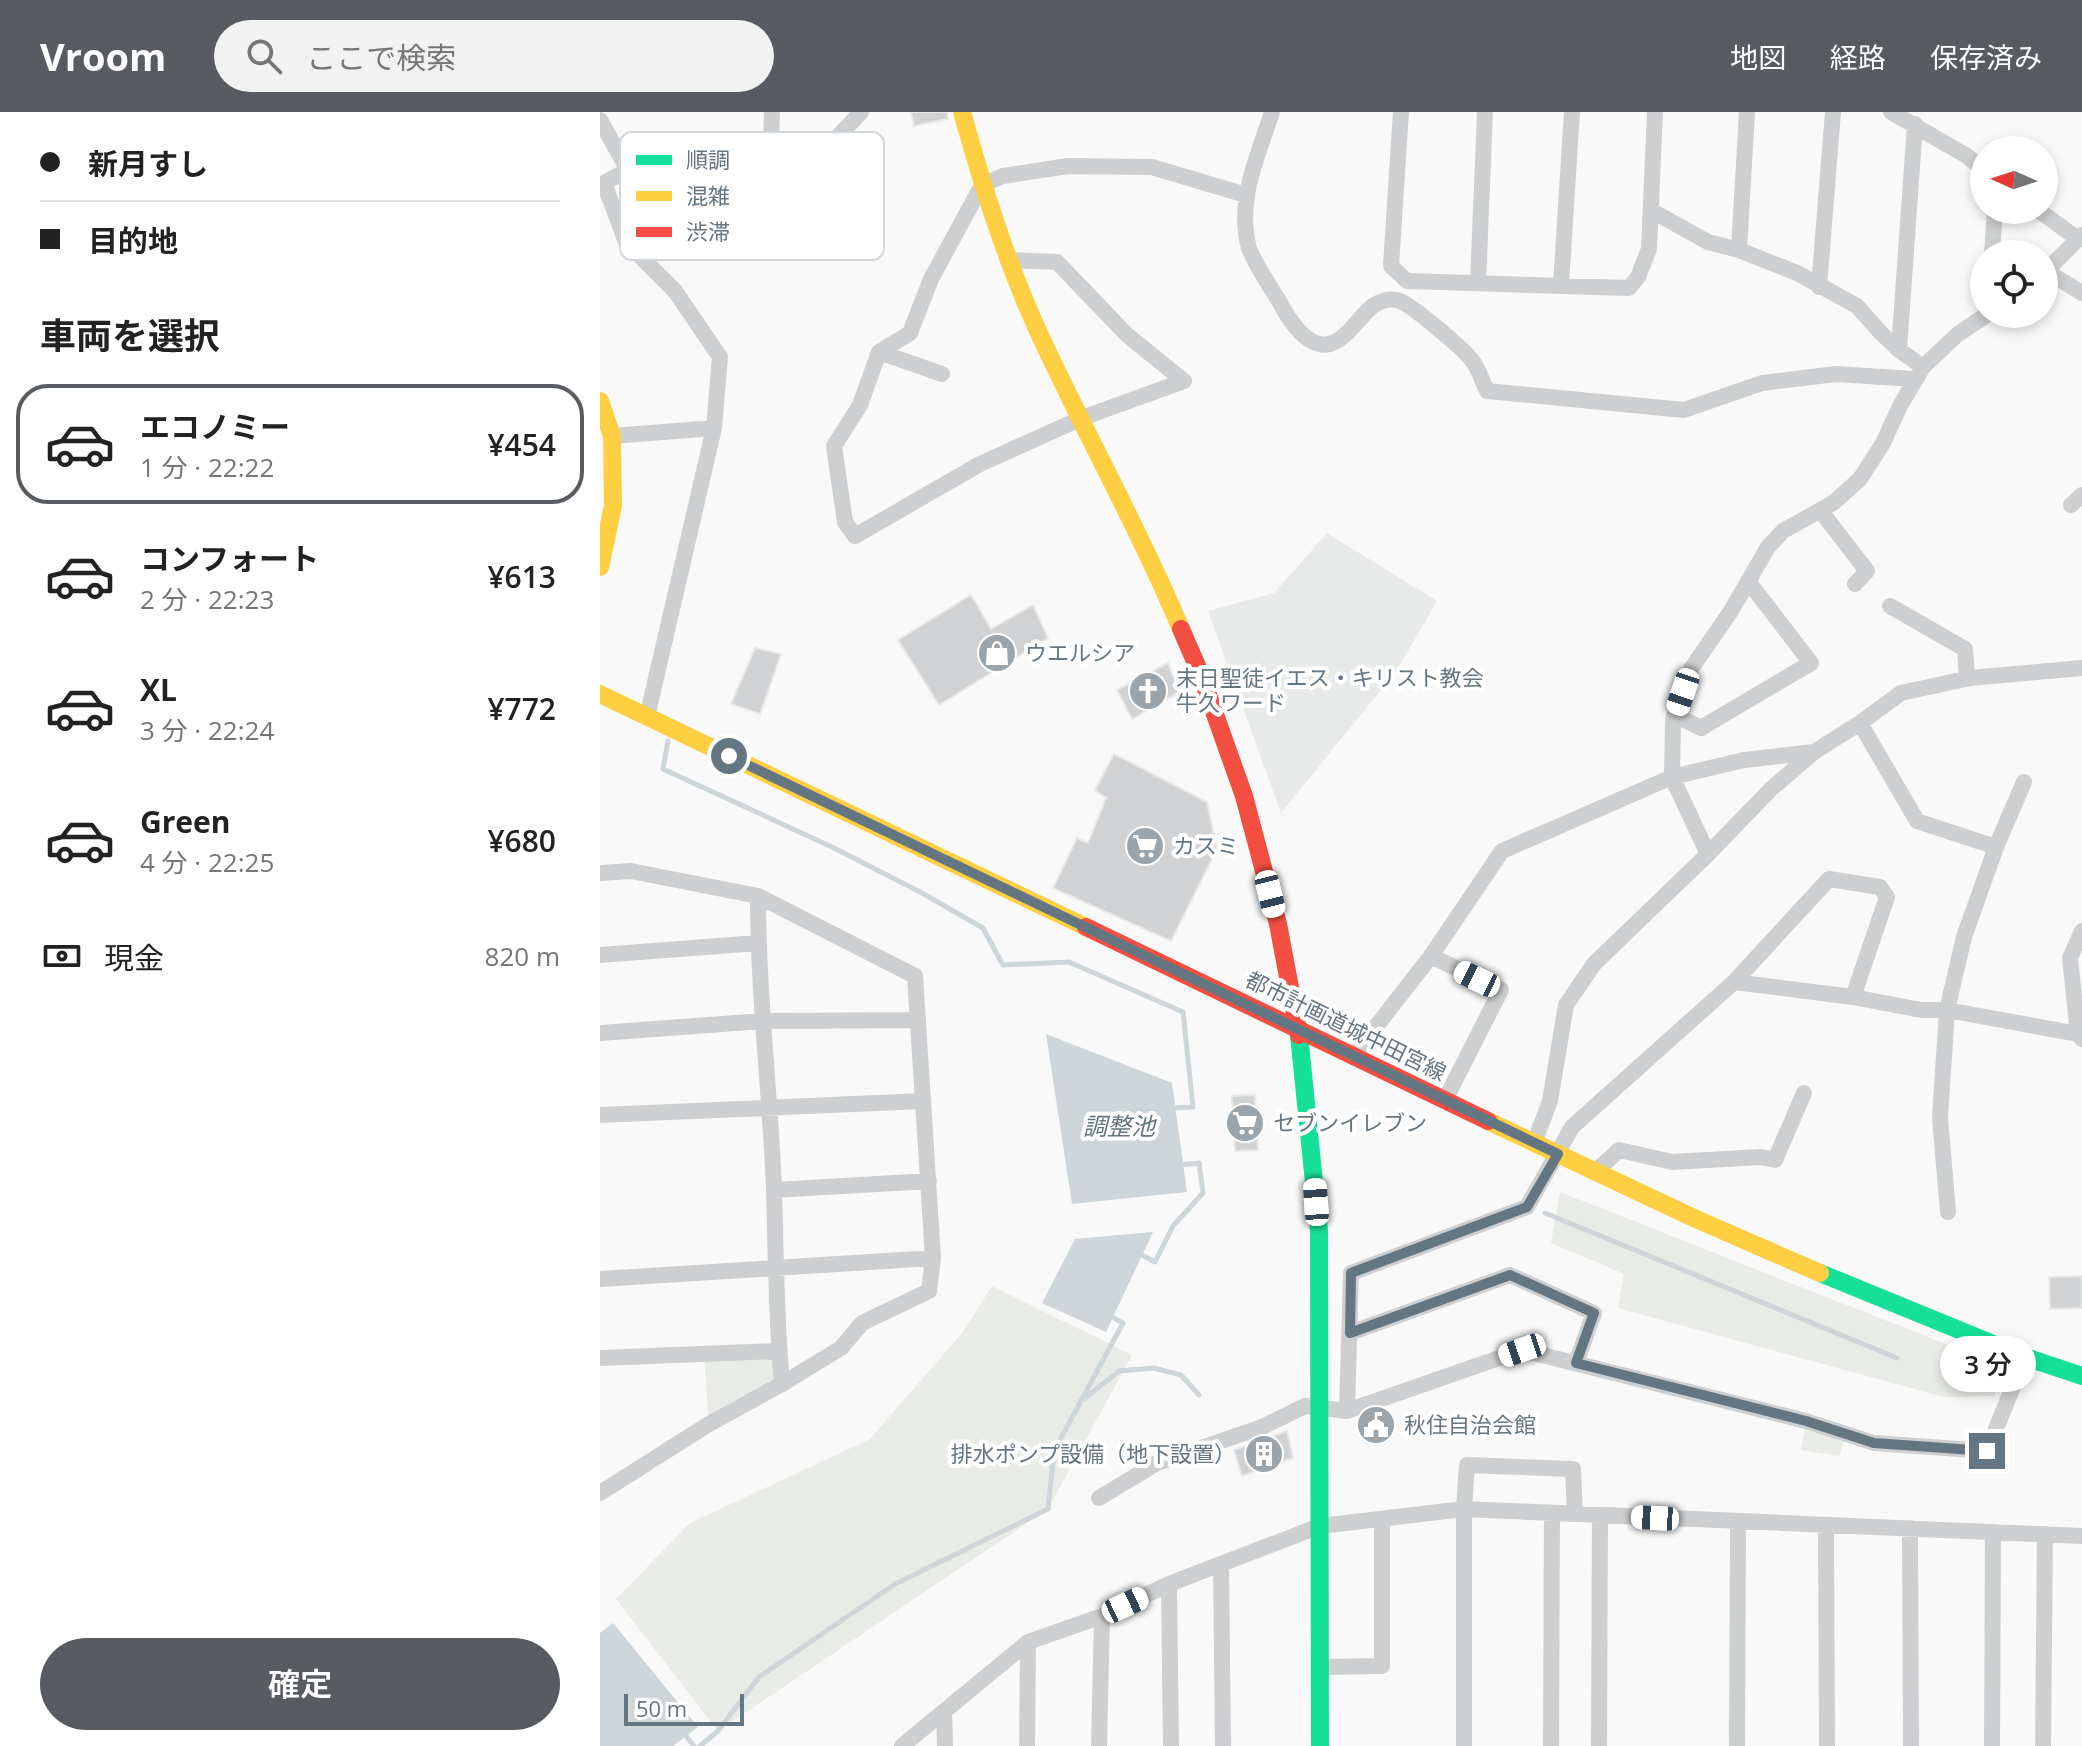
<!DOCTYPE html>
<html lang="ja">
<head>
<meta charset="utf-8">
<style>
	body { margin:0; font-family:"Open Sans","Noto Sans JP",sans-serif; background:#f2f2f2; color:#222; height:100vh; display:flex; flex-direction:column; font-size:30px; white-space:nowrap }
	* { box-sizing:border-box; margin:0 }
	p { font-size:26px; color:#767676 }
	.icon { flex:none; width:44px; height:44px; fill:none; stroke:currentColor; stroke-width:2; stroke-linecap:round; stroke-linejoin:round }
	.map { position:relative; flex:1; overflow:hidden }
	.drawer { display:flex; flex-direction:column; background:#fff; width:600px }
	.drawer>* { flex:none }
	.hud { display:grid; align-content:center; height:176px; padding:0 40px; background:#fff }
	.needle { width:52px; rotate:273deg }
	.fabs { position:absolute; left:1370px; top:24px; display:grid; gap:16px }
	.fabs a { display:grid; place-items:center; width:88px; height:88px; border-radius:50%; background:#fff; box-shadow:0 4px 12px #0003; font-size:40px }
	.scale { position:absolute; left:24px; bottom:20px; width:120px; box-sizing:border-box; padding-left:8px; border:4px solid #657683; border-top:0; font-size:22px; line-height:28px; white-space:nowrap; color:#657683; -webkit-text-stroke:6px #fff; paint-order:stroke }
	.end { position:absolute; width:36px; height:36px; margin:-18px; border:10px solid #657683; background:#fff; box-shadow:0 0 0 4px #fff }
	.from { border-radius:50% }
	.bubble { position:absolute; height:56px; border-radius:28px; background:#fff; box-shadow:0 4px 12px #0003; font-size:26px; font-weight:600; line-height:56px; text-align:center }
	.car { position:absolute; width:24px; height:48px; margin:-24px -12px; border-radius:10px; box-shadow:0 0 6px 2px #0007; background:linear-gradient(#fff 24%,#345 0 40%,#fff 0 76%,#345 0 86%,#fff 0) }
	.hud b { display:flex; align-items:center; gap:28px; height:76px; font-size:30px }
	.hud b+b { border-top:2px solid #e0e0e0 }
	.hud i { width:20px; height:20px; background:#222 }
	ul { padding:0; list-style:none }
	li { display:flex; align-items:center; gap:24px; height:120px; margin:0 16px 12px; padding:0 24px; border:4px solid transparent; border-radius:32px }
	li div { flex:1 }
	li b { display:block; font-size:30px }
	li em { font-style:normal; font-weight:600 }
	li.selected { border-color:#585c60 }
	li>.icon { width:72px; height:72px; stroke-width:1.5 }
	h2 { padding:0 40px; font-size:36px; line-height:96px }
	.pay { display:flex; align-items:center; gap:20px; height:88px; padding:0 40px; font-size:30px }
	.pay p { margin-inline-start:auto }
	.button { display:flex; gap:16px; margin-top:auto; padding:16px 40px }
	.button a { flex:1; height:92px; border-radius:48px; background:#585c60; color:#fff; font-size:32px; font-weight:600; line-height:92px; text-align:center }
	header { display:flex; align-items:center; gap:48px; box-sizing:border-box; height:112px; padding:0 40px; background:#585c60; color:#fff }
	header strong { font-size:38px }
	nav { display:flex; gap:44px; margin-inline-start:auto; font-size:28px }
	.search { width:560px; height:72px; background:#f2f2f2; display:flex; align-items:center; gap:20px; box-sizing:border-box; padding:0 28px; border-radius:44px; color:#767676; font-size:30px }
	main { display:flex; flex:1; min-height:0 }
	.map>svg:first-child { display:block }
</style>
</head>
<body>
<header>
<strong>Vroom</strong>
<div class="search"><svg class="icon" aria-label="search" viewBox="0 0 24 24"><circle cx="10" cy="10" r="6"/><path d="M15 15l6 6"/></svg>ここで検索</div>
<nav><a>地図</a><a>経路</a><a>保存済み</a></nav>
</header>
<main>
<section class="drawer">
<div class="hud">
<b><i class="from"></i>新月すし</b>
<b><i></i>目的地</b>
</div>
<h2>車両を選択</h2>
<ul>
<li class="selected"><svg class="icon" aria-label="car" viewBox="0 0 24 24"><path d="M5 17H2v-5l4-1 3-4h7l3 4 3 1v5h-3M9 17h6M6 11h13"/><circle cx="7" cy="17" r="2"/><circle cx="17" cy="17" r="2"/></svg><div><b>エコノミー</b><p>1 分 · 22:22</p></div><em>¥454</em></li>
<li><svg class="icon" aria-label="car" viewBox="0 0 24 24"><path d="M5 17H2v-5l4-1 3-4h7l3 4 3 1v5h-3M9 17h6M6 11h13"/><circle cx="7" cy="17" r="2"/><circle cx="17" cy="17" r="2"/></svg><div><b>コンフォート</b><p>2 分 · 22:23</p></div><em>¥613</em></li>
<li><svg class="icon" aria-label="car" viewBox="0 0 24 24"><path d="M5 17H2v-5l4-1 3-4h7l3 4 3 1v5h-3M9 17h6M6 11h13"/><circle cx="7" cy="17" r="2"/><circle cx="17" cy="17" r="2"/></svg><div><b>XL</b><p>3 分 · 22:24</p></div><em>¥772</em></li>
<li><svg class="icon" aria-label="car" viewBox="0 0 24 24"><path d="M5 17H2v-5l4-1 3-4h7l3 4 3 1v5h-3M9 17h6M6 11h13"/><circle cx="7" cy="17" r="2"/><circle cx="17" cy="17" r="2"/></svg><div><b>Green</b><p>4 分 · 22:25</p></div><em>¥680</em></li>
</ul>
<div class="pay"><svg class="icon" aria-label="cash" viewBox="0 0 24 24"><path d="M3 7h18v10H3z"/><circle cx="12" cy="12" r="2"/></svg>現金<p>820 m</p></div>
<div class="button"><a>確定</a></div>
</section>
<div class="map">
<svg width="1482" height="1634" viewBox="0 0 1482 1634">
	<rect width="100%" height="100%" fill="#f9f9f9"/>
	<path fill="#e8e9e9" d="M727 421 837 489 797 558 681 701 608 499 674 481Z"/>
	<path fill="#e8ebe6" d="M960 1080 1404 1255 1394 1284 1344 1285 1018 1196 1024 1162 951 1131Z
		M392 1174 532 1243 448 1397 118 1619 16 1487 90 1411 270 1327 362 1221Z
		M179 1239 182 1272 109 1312 104 1243Z
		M1206 1309 1246 1322 1239 1344 1201 1338Z"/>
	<path fill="#ced6d9" d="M446 922 572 971 587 1080 472 1092Z
		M553 1120 506 1220 442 1191 475 1127Z
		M13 1511 98 1615 73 1634H0V1521Z"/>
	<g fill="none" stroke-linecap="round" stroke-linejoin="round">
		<path stroke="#ced6d9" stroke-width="5" d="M68 629 63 657 232 735 322 781 383 816 403 853 469 850 583 900 593 995 568 996
			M945 1101 1297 1246
			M538 1141 555 1150 573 1114 603 1081 599 1051 579 1053
			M484 1287 519 1259 554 1256 581 1263 599 1283
			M82 1619 94 1634
			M100 1634 118 1619 159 1565 295 1472 448 1397 454 1339 523 1211 507 1202"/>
	</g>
	<path fill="#d0d2d3" stroke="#e8e8e8" stroke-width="2" d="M311 0H347L348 7 314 14Z
		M371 483 391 517 433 493 448 526 339 593 298 528Z
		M155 536 181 542 160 602 131 592Z
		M568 551 579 580 532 607 517 578Z
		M514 642 607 690 617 737 571 829 453 776 477 726 488 731 506 686 495 678Z
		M655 983 658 1038 635 1039 632 984Z
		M1482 1164V1196L1450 1197 1449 1165Z
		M785 1297 794 1321 767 1332 759 1307Z
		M687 1319 693 1346 642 1364 634 1338Z"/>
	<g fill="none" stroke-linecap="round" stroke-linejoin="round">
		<path stroke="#cecfd0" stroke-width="16" d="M172 0 171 29 200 78
			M672 0C658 44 636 89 649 136 654 151 670 174 679 189 687 204 701 228 719 232 744 238 760 200 776 192 783 188 792 186 800 189 813 194 861 235 871 247 878 255 882 269 887 279L1084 298 1162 271 1236 262 1314 267
			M801 0 791 154 807 169 1029 176 1038 165 1049 137 1055 0
			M1291 0 1367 44 1384 58
			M0 8 28 58 0 73
			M196 70 261 0
			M4 71 26 130 75 179 120 245 114 316 47 605
			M1438 98 1478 127
			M1052 99 1108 130 1139 138 1197 161 1257 194 1280 220 1299 238 1323 255
			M1139 138 1147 0
			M1392 142 1395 98
			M1446 159 1482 181
			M1444 161 1482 123
			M878 171 885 0
			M961 173 972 0
			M1219 175 1233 0
			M1388 202 1358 222 1323 255 1300 294 1283 331 1260 367 1233 391 1183 419 1168 435 1131 499 1091 557 1073 608 1072 665 1108 742 1171 677 1214 640 1260 611 1301 581 1370 566 1482 556
			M1299 238 1315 12
			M279 240 310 221 331 167 382 73 403 64 468 54 552 55 646 83
			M342 262 279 240 260 293 234 334 245 410 255 424 380 352 482 306 584 269 527 223 457 150 408 148
			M12 324 114 316
			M1471 393 1482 383
			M1220 398 1267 459 1255 472
			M1290 494 1365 537 1367 567
			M1075 603 1101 616 1211 551 1148 469
			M1260 611 1317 709 1396 735
			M0 761 31 759 158 784 315 864 333 1146 329 1179 262 1211 241 1236 182 1272 109 1312 0 1381
			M158 784C158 882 170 979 174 1077 176 1142 176 1207 182 1272
			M1482 819 1470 846 1478 922 1482 927
			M0 843 158 831
			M831 844 901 878 845 988
			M1134 870 1253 885 1321 898H1347L1478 922
			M1253 885 1287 785 1280 775 1229 767 1134 870 972 1015 927 1095 751 1161 747 1299 922 1238 1206 1309 1274 1331 1387 1339 1425 1245
			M0 921 163 909 318 908
			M753 944 831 844 902 739 1072 665 1144 648 1214 640
			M0 1003 323 989
			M934 1031 950 989 966 893 994 852 1108 742
			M995 1060 1019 1038 1072 1050 1161 1045 1175 1048 1204 981
			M174 1078 329 1069
			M1348 1100 1340 1006 1347 898 1364 825 1396 735 1424 670
			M0 1167 333 1146
			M750 1221 910 1163 994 1201 976 1251
			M0 1246 179 1239
			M499 1386 557 1351 662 1315 705 1294 747 1299
			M1226 1413 1227 1634
			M1310 1416 1311 1634
			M621 1452 623 1634
			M569 1472 571 1634
			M720 1555 782 1554V1407
			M344 1599 345 1634
			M302 1634 428 1530 502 1504 569 1472 720 1414 864 1397 1482 1424
			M427 1634 428 1530
			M499 1634 502 1504
			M864 1634V1397L867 1353 973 1357 975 1402
			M951 1634 952 1401
			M999 1634 1000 1403
			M1137 1634 1138 1410
			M1392 1634 1393 1420
			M1443 1634 1445 1422"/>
		<path stroke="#16e098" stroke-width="18" d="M699 923 719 1119 720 1634
			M1220 1161 1425 1245 1482 1264"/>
		<path stroke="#ffcf43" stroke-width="18" d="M362 0C383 75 406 149 438 219 484 319 538 415 581 517
			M0 289 12 324 13 394 0 455
			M0 582 486 815
			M888 1009 1096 1107 1220 1161"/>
		<path stroke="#f24e42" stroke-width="18" d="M581 517 601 563 644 684 678 812 699 923
			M486 815 888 1009"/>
	</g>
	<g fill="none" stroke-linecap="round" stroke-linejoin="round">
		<path stroke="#657683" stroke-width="10" d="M129 644 958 1042 927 1095 751 1161 750 1221 910 1163 994 1201 976 1251 1206 1309 1274 1331 1387 1339"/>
	</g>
	<defs>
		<g id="shop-disc" transform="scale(2)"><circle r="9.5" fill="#99a4ac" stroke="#fff"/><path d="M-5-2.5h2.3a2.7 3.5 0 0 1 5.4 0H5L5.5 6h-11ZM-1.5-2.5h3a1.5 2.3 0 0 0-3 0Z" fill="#fff"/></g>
		<g id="church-disc" transform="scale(2)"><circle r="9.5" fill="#99a4ac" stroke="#fff"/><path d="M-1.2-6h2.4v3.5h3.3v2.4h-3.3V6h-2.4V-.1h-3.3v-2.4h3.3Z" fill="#fff"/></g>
		<g id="supermarket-disc" transform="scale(2)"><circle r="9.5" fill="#99a4ac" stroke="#fff"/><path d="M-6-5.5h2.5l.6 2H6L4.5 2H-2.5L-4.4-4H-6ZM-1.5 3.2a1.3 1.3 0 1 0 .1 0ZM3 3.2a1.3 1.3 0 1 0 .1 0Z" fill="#fff"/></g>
		<g id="civic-disc" transform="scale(2)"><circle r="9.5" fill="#99a4ac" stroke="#fff"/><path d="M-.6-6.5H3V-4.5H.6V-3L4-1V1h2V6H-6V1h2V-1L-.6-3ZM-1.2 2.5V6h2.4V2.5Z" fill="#fff"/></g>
		<g id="building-disc" transform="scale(2)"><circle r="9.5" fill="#99a4ac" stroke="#fff"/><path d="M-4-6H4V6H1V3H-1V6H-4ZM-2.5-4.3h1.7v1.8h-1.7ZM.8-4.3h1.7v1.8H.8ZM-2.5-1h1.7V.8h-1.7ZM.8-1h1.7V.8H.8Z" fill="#fff"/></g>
	</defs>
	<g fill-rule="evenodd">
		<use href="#shop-disc" x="397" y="541"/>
		<use href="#church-disc" x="548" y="579"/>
		<use href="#supermarket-disc" x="545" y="734"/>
		<use href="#supermarket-disc" x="645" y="1011"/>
		<use href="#civic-disc" x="776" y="1313"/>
		<use href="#building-disc" x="664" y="1342"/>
	</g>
	<g text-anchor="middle" stroke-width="8" stroke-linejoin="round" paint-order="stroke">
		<g font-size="22" fill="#657683" stroke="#fff" text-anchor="start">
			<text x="425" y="549">ウエルシア</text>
			<text x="576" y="574">末日聖徒イエス・キリスト教会<tspan x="576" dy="25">牛久ワード</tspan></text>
			<text x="573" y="742">カスミ</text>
			<text x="673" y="1019">セブンイレブン</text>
			<text x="804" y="1321">秋住自治会館</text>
			<text x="636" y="1350" text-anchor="end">排水ポンプ設備（地下設置）</text>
		</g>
		<g font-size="22" fill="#657683" stroke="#fff">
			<text transform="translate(746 914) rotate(26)" y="8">都市計画道城中田宮線</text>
		</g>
		<g font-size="24" font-style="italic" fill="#60757c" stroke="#fff">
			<text x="519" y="1023">調整池</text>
		</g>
	</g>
	<rect x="20" y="20" width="264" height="128" rx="12" fill="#fff" stroke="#d1d6da" stroke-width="2"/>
	<rect x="36" y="43" width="36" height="10" fill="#16e098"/>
	<rect x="36" y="79" width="36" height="10" fill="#ffcf43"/>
	<rect x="36" y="115" width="36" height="10" fill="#f24e42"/>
	<g font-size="22" fill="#657683">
		<text x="86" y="56">順調</text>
		<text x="86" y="92">混雑</text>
		<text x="86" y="128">渋滞</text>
	</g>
</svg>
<div class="fabs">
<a><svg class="needle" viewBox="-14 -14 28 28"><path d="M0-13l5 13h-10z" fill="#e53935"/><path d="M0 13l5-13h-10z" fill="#767676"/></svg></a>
<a><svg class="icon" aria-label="locate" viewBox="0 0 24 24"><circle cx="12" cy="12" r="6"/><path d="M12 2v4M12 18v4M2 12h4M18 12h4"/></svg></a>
</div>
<div class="scale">50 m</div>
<i class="end from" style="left:129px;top:644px"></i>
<i class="end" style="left:1387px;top:1339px"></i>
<div class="bubble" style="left:1340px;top:1224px;width:96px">3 分</div>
<i class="car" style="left:1083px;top:580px;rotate:199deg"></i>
<i class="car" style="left:670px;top:782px;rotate:166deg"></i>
<i class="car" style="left:877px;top:867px;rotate:296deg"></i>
<i class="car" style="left:716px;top:1090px;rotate:356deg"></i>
<i class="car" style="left:922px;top:1238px;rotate:251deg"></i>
<i class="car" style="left:1055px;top:1406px;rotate:273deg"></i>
<i class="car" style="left:525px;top:1493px;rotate:65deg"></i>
</div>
</main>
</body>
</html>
